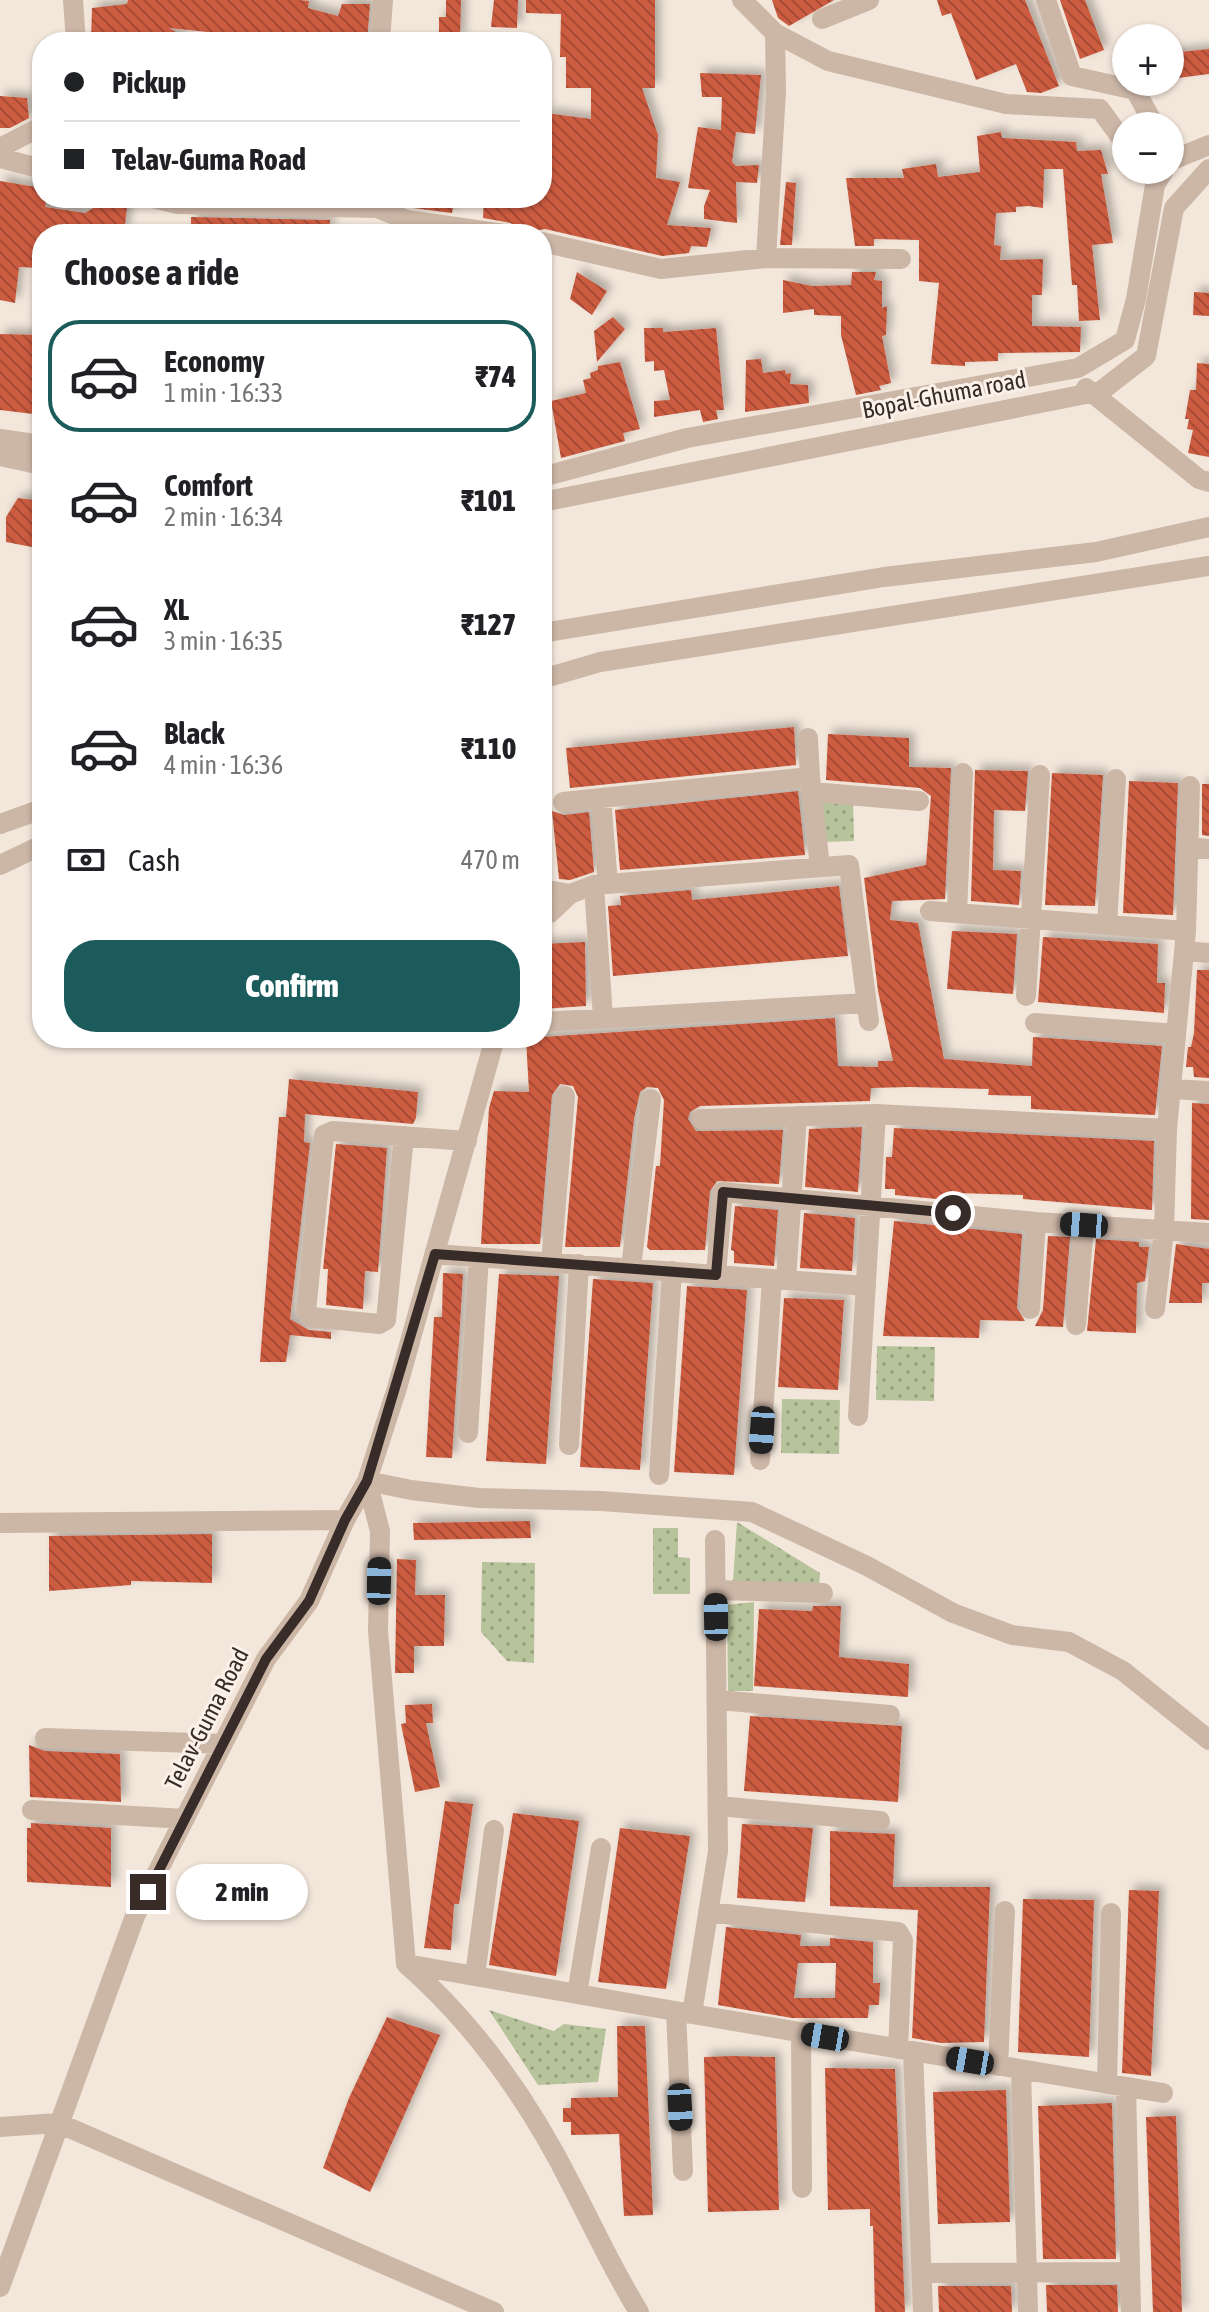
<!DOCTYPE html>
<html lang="en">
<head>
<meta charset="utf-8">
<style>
	body { margin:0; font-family:"Asap Condensed",sans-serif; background:#f6f6f6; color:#202124; height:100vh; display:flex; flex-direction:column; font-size:30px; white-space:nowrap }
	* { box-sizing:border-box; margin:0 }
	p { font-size:26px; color:#757577 }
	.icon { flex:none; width:44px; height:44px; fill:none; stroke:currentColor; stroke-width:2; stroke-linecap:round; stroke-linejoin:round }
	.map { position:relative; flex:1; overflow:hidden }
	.side { position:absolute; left:32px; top:224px; width:520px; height:824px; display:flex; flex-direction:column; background:#fff; border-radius:32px; box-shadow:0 2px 6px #0004 }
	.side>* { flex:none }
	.guide { position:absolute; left:32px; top:32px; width:520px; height:176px; border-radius:32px; box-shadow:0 2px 6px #0004; display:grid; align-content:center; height:176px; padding:0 32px; background:#fff }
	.controls { position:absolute; left:1112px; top:24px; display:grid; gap:16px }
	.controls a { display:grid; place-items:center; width:72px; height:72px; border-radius:50%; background:#fff; box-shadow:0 2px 6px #0004; font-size:40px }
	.end { position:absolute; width:36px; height:36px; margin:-18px; border:10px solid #382c28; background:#fff; box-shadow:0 0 0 4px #fff }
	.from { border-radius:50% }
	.bubble { position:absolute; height:56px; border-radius:28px; background:#fff; box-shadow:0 2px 6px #0004; font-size:26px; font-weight:800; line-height:56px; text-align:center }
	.car { position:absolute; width:24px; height:48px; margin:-24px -12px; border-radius:10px; box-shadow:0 0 6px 2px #0007; background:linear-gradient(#222 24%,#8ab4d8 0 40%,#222 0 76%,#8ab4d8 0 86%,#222 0) }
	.guide b { display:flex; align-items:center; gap:28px; height:76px; font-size:30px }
	.guide b+b { border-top:2px solid #e0e0e0 }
	.guide i { width:20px; height:20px; background:#202124 }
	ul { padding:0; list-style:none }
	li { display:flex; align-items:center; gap:24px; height:112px; margin:0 16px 12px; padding:0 16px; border:4px solid transparent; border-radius:32px }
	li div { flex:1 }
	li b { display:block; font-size:30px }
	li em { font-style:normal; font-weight:800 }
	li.on { border-color:#1b5b5c }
	li>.icon { width:72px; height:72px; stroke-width:1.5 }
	h2 { padding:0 32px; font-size:36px; line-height:96px }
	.pay { display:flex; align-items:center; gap:20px; height:88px; padding:0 32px; font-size:30px }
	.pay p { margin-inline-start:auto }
	.button { display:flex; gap:16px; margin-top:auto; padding:16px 32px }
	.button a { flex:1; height:92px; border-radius:32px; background:#1b5b5c; color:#fff; font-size:32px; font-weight:800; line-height:92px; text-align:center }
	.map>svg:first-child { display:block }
</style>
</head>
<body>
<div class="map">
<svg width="1209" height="2312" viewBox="0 0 1209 2312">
	<defs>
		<pattern id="grass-dots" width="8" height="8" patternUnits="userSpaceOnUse" patternTransform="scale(2)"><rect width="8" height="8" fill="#b7c39a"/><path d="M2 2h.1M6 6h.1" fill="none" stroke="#969f7e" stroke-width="1.8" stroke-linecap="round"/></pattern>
		<pattern id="building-back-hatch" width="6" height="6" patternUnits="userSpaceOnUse" patternTransform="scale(2)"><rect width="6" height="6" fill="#cc5b40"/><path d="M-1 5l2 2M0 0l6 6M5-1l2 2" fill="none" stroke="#a74b36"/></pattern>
		<filter id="shadow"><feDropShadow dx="5.5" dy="-5.5" stdDeviation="4" flood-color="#0004"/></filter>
	</defs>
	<rect width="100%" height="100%" fill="#f3e7db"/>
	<path fill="url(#grass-dots)" d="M853 799 854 841 823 842 822 800Z
		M877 1346 935 1347 934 1401 876 1400Z
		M782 1399 840 1400 839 1454 781 1453Z
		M737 1522 820 1573 819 1587 733 1582Z
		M653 1528H678V1557L690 1558V1594H653Z
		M482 1562 535 1563 534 1663 507 1661 481 1632Z
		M754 1602 753 1691H728L727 1605Z
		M489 2010 554 2031 564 2024 606 2029 598 2082 538 2085Z"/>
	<path fill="url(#building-back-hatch)" fill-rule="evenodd" filter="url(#shadow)" d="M128 0H299L309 1 308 8 338 16 342 4H370L367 42H265V38L246 41V36L169 28 194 42H91L92 8 127 4Z
		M446 0H461L460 40 439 39V17H446Z
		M494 0H518L517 28 491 27Z
		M526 0H655V88H642L658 135 656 178 680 182 667 225 711 228 707 247 691 246 689 253 662 256 545 229 517 234 511 223 483 218 484 198H542L546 113 591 119V88H566V57H560L561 14 526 13Z
		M772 0H834L789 26 778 18Z
		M937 0H1025L1059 86 1041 93 1027 92 1016 64 976 80 951 13 942 16Z
		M1060 0H1085L1104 50 1080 59Z
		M1209 49V74L1170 79V53Z
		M700 73 761 75 755 134 736 132 732 162 736 166 759 165 757 183 736 182 737 223 704 219V206L710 190 688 188 698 127 721 130 722 97H702Z
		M0 96 27 98 29 118 10 128H0Z
		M1001 132 1002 138 1076 142 1077 151 1101 150 1108 174H1101L1113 243 1092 245 1100 320 1079 321 1077 285H1072L1063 169H1044L1043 208 1028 206 1016 207V212L996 213 994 245 1001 246 1000 260 1043 259 1042 295H1032V326L1081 327 1080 352 998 353V361L965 362V366L931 364 939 283 919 281V240L874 239V246H855L846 178H904L902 169 936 164 938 177 980 172 977 136Z
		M0 181 42 188V198H47L45 207 85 213 103 202 104 198H128L124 234H42L41 268 19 267 15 303 0 300Z
		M786 182 796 183 792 245H780Z
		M413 198H455L452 213 413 208Z
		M191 217 330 220 329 232 306 230V234H191Z
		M577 272 607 291 592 315 570 299Z
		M852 272H876L874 280 882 281V308L887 306 886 335 882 336 891 383 879 386 881 390 856 395 841 335V316L814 315V309L783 313V280L812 286 851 285Z
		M1194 292 1209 293V316L1193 315Z
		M613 317 625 329 597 362 594 331Z
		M644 328H663V332L716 328 724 410H716L718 419 703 422 700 410 654 417V401L670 400 664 370 654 371V361L645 362Z
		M0 334 42 335V415L0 410Z
		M761 359 763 373 785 370 786 374 791 373 790 384 808 385 809 403 745 412 746 360Z
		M620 362 640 429 623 433 625 441 561 458 551 401 586 393 583 380 591 378 590 373 598 370V366Z
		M1197 363 1209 364V457L1188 453 1193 430 1187 429 1189 419H1185L1190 390H1196Z
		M18 498 42 501V528L38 527 32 547 6 542V517Z
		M794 727 796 765 570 788 566 748Z
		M828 734 909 738V767L951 768 945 899 892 901 890 920 918 923 944 1059 1032 1066 1033 1037 1162 1046 1155 1115 1031 1109V1096L988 1095 989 1089 910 1087 871 1088 870 1101 700 1106 690 1112 688 1119 696 1131 783 1130 779 1184 717 1181 710 1191 705 1250H650L647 1247 656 1166H660L664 1100 658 1088 647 1087 640 1092 634 1119 620 1247H565L578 1097 573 1086 560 1084 552 1095 540 1244H481L489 1108 494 1091 529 1092 526 1038 835 1018 838 1066 878 1067V1061H893L878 991 864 878 926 865 931 796 920 788 826 780Z
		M975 770 1028 771 1025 811 994 810 993 870 1021 871 1019 905 971 901Z
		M1052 773 1103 775 1095 906 1045 905Z
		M1129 781 1178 783 1173 915 1123 913Z
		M1202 784H1209V836L1202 835Z
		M798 791 805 855 620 870 615 810Z
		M552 811 564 815 589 812 594 872 570 880 559 879Z
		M839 886 848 956 613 976 608 906 621 905 620 896 691 890 692 900Z
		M952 931 1017 934 1013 994 947 989Z
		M1043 937 1158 944 1157 983H1165L1164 1013 1038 1002Z
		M585 942 586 1006 542 1009V944Z
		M1197 970H1209V1078L1194 1077 1193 1067H1186L1188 1047H1191L1194 1033Z
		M289 1079 418 1092 416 1118 413 1124 305 1114 304 1142 310 1143 290 1319 309 1330 331 1332V1339L290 1335 286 1362H260L279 1117H286Z
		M1192 1103 1209 1104V1220L1191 1219Z
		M862 1127 858 1192 805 1187 809 1129Z
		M894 1128 1154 1141 1152 1210 1023 1199V1195L958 1193V1201L895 1195V1189H885L886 1157H892Z
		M336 1144 387 1148 378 1272 365 1271 363 1309 326 1305 328 1269H323Z
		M735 1206 778 1210 774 1266 734 1263V1251L731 1250Z
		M804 1213 855 1218 852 1271 800 1268Z
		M894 1221 1022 1234 1017 1308 1025 1321 980 1320 979 1338 883 1336Z
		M1048 1236 1070 1237 1063 1327 1035 1326 1043 1310Z
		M1096 1239 1139 1242V1247H1149L1145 1281 1137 1283 1136 1333 1087 1331Z
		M1176 1244 1209 1249V1283H1202V1303H1169Z
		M443 1273 463 1274 452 1458 426 1457 434 1317H442Z
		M499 1274 559 1276 546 1464 486 1461Z
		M593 1279 653 1283 640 1470 580 1467Z
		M687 1286 747 1290 734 1475 674 1472Z
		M784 1298 844 1300 838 1390 778 1387Z
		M530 1521 531 1538 414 1540 413 1523Z
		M212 1534V1583L131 1581V1585L49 1591V1536Z
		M397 1559 416 1560 415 1595H445L444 1646H414V1673H395Z
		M813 1606H841L839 1657 909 1664 908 1697 754 1686 759 1609 812 1611Z
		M432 1704 433 1723H426L440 1787 415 1792 401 1724 406 1723 405 1705Z
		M750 1716 902 1726 898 1802 744 1791Z
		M29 1745 45 1751 120 1754 121 1802 30 1797Z
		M445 1801 473 1804 459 1904H454L451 1950 424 1948Z
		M513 1813 579 1821 556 1976 489 1965Z
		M31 1823 111 1828V1887L27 1882V1828H31Z
		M742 1824 813 1828 805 1902 737 1898Z
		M620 1828 690 1836 666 1989 598 1982Z
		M830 1831 895 1834 893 1887H990L984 2042 941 2043 912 2038 918 1910 830 1906Z
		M1129 1890 1159 1891 1151 2076 1122 2073Z
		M1023 1899 1094 1900 1089 2057 1018 2052Z
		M726 1927 801 1935 800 1946H830V1938L873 1942V1983H880L879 2005H869L868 2018H792L718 2005ZM798 1963H836L835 1998H794Z
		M387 2017 440 2035 370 2192 323 2168 349 2098Z
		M617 2026H645L653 2215 624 2216 619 2134 571 2135V2122H563V2108H571V2098L618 2097Z
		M733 2056 775 2057 779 2210 708 2212 704 2057Z
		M825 2068 895 2069 905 2312H875L873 2226H870V2209L828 2210Z
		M1006 2090 1010 2222 938 2224 933 2092Z
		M1112 2103 1116 2259H1043L1038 2106Z
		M1176 2116 1182 2312H1153L1146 2117Z
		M1046 2285H1117L1118 2312H1047Z
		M938 2286H1011L1012 2312H939Z"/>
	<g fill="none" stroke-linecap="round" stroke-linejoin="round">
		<path stroke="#ccb6a6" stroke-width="20" d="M73 0 76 42
			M742 0 775 33 828 61 1006 104 1100 109 1126 145
			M1046 0 1072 76 1135 90 1155 126
			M822 19 869 0
			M775 33 776 92 766 258 901 259
			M380 42 383 0
			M0 148 42 126
			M0 158 42 169
			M1170 161 1209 145
			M153 198 177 204 377 208 407 220 504 234
			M542 242 661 269 766 258
			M1086 388 1199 479 1209 482
			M0 439 42 445
			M0 456 42 465
			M542 477 687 438 1078 368 1125 340 1136 299 1155 185 1164 170
			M542 502 1101 391 1146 356 1174 208 1209 169
			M542 633 884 577 1096 552 1209 527
			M542 679 600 662 1209 566
			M808 738 810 777
			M812 792 919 801
			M563 802 601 798
			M0 824 42 809
			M1188 847 1209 849
			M0 865 42 845
			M608 884 601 798 810 777 820 867
			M594 885 603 1018
			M542 889 570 894
			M930 911 1186 931
			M957 913 963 773
			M542 914 550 913 570 894 594 885 849 865 869 1021
			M1107 925 1116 779
			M1184 951 1209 953
			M1026 996 1040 775
			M542 1022 866 1003
			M1035 1023 1176 1034
			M1171 1089 1209 1091
			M876 1114 1167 1129
			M701 1119 876 1114 858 1416
			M404 1136 386 1320 379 1324 311 1317 306 1311 324 1135 333 1131 467 1141
			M435 1254 866 1286
			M551 1263 565 1096
			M631 1268 651 1099
			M716 1275 723 1192 1036 1222 1209 1233
			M786 1280 797 1116
			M1030 1309 1036 1222
			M1155 1309 1164 1231 1167 1129 1186 931 1190 786
			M1076 1325 1084 1225
			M468 1433 479 1257
			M569 1445 579 1264
			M760 1460 772 1279
			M659 1475 672 1271
			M0 1523 345 1520
			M716 1590 823 1593
			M718 1700 890 1715
			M45 1738 223 1744
			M718 1806 880 1821
			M32 1810 185 1819
			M708 1912 898 1932 903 1940 898 2049
			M406 1964 692 2014 718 1851 715 1540
			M475 1976 494 1830
			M577 1994 601 1848
			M676 2011 683 2171
			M692 2014 1163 2093
			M801 2032 802 2188
			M913 2051 923 2312
			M998 2066 1005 1911
			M1021 2070 1028 2312
			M1107 2084 1111 1913
			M1126 2087 1131 2312
			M0 2127 58 2123 494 2312
			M923 2273 1130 2272
			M0 2287 135 1916 266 1659 309 1601 345 1520 367 1481 397 1388 495 1038
			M639 2312C614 2272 595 2230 573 2188 531 2104 477 2026 406 1964L378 1631 380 1531 367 1481 411 1490 479 1498 601 1501 752 1512 867 1566 953 1613 1012 1635 1069 1642 1123 1671 1209 1740"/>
	</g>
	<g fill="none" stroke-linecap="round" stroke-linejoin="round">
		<path stroke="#382c28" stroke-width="10" d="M148 1892 266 1659 309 1601 345 1520 367 1481 435 1254 716 1275 723 1192 953 1213"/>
	</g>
	<g text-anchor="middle" stroke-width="6" stroke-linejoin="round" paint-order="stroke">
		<g font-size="24" fill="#382c28" stroke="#fbf1e8">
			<text transform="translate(944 395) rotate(-11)" y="8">Bopal-Ghuma road</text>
			<text transform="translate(207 1719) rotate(-63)" y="8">Telav-Guma Road</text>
		</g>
	</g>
</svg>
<div class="controls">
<a>+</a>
<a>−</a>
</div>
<i class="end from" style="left:953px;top:1213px"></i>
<i class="end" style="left:148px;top:1892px"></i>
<div class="bubble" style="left:176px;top:1864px;width:132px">2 min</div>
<i class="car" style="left:1084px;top:1225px;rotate:274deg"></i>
<i class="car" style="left:762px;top:1430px;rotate:184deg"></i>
<i class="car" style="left:379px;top:1581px;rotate:1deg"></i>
<i class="car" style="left:716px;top:1617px;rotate:359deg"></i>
<i class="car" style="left:825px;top:2037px;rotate:280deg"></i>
<i class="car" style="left:970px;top:2061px;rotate:280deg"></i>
<i class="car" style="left:680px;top:2107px;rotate:177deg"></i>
<div class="guide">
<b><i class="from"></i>Pickup</b>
<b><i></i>Telav-Guma Road</b>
</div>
<section class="side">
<h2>Choose a ride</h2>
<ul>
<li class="on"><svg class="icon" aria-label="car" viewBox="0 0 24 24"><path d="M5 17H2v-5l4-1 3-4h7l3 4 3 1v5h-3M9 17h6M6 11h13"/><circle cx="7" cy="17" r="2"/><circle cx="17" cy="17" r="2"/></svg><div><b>Economy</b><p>1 min · 16:33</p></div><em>₹74</em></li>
<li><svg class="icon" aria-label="car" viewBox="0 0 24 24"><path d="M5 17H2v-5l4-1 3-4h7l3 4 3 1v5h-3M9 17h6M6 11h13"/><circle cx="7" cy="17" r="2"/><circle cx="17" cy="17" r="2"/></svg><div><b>Comfort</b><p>2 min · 16:34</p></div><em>₹101</em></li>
<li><svg class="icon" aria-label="car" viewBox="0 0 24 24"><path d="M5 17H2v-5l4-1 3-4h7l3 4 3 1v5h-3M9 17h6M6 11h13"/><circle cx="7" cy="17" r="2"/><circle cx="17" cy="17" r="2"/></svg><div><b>XL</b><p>3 min · 16:35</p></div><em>₹127</em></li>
<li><svg class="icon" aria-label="car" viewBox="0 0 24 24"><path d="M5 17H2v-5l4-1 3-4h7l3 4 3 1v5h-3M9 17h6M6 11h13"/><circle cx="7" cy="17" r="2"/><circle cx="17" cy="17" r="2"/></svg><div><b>Black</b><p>4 min · 16:36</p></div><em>₹110</em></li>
</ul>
<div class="pay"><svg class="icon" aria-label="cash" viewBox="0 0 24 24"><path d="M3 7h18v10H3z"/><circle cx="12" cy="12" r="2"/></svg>Cash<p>470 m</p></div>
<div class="button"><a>Confirm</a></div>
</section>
</div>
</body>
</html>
